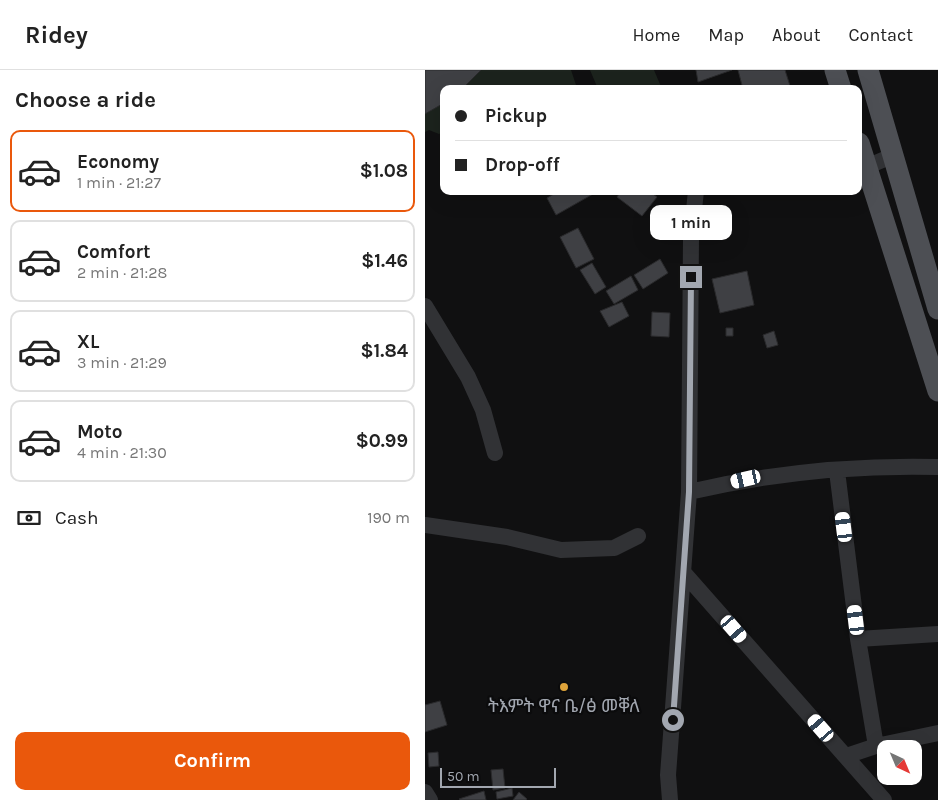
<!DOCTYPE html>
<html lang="en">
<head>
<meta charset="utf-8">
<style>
	body { margin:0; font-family:Karla,"Noto Sans Ethiopic",sans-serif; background:#f6f6f6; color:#222; height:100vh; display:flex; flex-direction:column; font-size:19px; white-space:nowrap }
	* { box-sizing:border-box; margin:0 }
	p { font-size:16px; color:#767676 }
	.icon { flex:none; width:28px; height:28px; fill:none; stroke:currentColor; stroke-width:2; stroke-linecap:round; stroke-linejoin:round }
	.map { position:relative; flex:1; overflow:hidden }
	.panel { display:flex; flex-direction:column; background:#fff; width:425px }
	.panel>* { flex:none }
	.guide { position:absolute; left:15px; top:15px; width:422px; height:110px; border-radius:10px; box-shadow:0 5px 20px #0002; display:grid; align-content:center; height:110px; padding:0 15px; background:#fff }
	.needle { width:32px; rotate:136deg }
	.controls { position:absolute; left:452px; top:670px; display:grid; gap:10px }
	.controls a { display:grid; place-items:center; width:45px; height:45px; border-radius:10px; background:#fff; box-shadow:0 5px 20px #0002; font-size:25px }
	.scale { position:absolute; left:15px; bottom:12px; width:116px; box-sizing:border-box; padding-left:5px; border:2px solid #a2a7b0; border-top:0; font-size:14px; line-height:18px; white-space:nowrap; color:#a2a7b0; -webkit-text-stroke:4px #0b0b0c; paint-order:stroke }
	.end { position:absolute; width:22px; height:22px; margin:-11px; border:6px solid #a2a7b0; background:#111; box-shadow:0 0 0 2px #111 }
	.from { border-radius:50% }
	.bubble { position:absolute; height:35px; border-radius:10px; background:#fff; box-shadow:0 5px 20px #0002; font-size:16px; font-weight:700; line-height:35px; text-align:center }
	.car { position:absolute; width:15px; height:30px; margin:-15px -8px; border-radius:6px; box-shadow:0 0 4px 1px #0007; background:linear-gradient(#fff 24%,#345 0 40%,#fff 0 76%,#345 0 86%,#fff 0) }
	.guide b { display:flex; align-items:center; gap:18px; height:48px; font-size:19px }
	.guide b+b { border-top:1px solid #e0e0e0 }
	.guide i { width:12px; height:12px; background:#222 }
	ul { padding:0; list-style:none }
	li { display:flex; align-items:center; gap:15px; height:82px; margin:0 10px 8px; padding:0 5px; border:2px solid #e0e0e0; border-radius:10px }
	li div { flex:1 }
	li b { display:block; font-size:19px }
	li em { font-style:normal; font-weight:700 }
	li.current { border-color:#ea580c }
	li>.icon { width:45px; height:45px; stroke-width:1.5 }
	h2 { padding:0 15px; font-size:22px; line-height:60px }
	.pay { display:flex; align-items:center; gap:12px; height:55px; padding:0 15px; font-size:19px }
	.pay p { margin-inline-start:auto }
	.action { display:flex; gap:10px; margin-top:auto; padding:10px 15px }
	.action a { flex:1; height:58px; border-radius:10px; background:#ea580c; color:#fff; font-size:20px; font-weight:700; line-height:58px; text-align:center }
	header { display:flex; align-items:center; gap:30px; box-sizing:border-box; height:70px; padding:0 25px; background:#fff; border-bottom:1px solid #e0e0e0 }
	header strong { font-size:24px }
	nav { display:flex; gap:28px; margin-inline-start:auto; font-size:18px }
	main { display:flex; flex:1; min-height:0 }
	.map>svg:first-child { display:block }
</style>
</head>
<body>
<header>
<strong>Ridey</strong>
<nav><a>Home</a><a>Map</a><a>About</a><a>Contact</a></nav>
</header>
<main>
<section class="panel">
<h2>Choose a ride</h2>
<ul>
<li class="current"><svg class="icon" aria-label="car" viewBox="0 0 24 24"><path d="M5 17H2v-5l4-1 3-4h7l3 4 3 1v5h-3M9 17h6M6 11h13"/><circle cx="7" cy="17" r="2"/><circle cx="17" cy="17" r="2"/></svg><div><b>Economy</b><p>1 min · 21:27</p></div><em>$1.08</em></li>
<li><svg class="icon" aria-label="car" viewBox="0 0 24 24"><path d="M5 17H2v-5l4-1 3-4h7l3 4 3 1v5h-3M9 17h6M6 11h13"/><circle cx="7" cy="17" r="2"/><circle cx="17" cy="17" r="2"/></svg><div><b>Comfort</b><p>2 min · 21:28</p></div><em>$1.46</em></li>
<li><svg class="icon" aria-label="car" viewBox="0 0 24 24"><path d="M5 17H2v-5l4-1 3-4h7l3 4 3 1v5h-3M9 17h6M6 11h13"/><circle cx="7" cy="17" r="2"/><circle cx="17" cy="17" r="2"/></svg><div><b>XL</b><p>3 min · 21:29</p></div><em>$1.84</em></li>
<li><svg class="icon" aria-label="car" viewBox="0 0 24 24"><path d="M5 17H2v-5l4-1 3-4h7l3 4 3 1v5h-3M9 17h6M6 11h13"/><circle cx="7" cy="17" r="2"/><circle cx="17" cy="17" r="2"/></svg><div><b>Moto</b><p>4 min · 21:30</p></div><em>$0.99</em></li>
</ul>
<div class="pay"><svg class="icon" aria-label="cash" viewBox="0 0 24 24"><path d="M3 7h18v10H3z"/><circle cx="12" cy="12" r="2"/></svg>Cash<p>190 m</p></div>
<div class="action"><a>Confirm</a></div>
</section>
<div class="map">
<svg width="513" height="730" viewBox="0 0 513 730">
	<rect width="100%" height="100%" fill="#101011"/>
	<path fill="#1c231d" d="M0 0H146L152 18 19 19V61L14 64 4 60 0 62Z
		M165 0H229L237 19H173Z"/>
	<path fill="#3f4044" stroke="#2a2a2c" d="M0 0H56L37 19H19V33L0 44Z
		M271 0H307L273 12Z
		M313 0H360L366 19H318Z
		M134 121H167L168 124 131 145 122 128Z
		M196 121H224L232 127 217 146 192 127Z
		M153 158 169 189 151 198 135 167Z
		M235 189 243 203 218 219 209 205Z
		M167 193 181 217 170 224 155 200Z
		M322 201 329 235 295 243 287 209Z
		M206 206 213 220 189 234 181 221Z
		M197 232 204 246 184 257 175 241Z
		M227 242 245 243 244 267 226 266Z
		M301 258H308V266H301Z
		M349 261 353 275 342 278 338 265Z
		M15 631 22 655 0 662V635Z
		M13 682 14 696 4 697 3 683Z
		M78 699 80 718 68 720 66 700Z
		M87 718 88 726 72 729 71 722Z
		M59 721 61 730H35L34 729Z
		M94 722 102 729 101 730H88Z"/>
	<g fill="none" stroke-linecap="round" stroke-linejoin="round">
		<path stroke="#313235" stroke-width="16" d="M434 96 441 97 467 86
			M0 236 43 307 58 340 70 383
			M412 401 433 569 451 676
			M264 422C345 403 430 395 513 397
			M0 455 82 467 136 480 189 478 213 466
			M259 503 459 730
			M433 569 513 564
			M421 686 451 676 513 663
			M0 722 5 730
			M245 730 243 705 264 422 266 168 271 121"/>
		<path stroke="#4d4f54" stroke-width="21" d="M410 0 416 19
			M443 0 513 239
			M434 73 513 321"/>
	</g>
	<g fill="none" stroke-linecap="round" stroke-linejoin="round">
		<path stroke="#a2a7b0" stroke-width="6" d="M248 650 264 422 266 207"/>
	</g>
	<circle fill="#dea33a" stroke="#0b0b0c" stroke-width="2" cx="139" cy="617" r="5"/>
	<g text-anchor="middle" stroke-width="4.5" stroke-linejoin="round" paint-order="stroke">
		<g font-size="18" fill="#a2a7b0" stroke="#0b0b0c">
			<text x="139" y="642">ትእምት ዋና ቤ/ፅ መቐለ</text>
		</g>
	</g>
</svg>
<div class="controls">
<a><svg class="needle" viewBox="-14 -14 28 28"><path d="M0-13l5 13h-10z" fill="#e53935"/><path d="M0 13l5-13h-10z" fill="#767676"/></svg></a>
</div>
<div class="scale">50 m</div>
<i class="end from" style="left:248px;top:650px"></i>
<i class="end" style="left:266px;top:207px"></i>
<div class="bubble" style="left:225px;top:135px;width:82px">1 min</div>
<i class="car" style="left:321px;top:409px;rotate:257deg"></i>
<i class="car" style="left:419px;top:457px;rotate:353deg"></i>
<i class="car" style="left:431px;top:550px;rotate:353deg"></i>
<i class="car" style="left:309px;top:559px;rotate:139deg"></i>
<i class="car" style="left:396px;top:658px;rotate:319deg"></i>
<div class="guide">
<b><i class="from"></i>Pickup</b>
<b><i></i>Drop-off</b>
</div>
</div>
</main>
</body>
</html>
